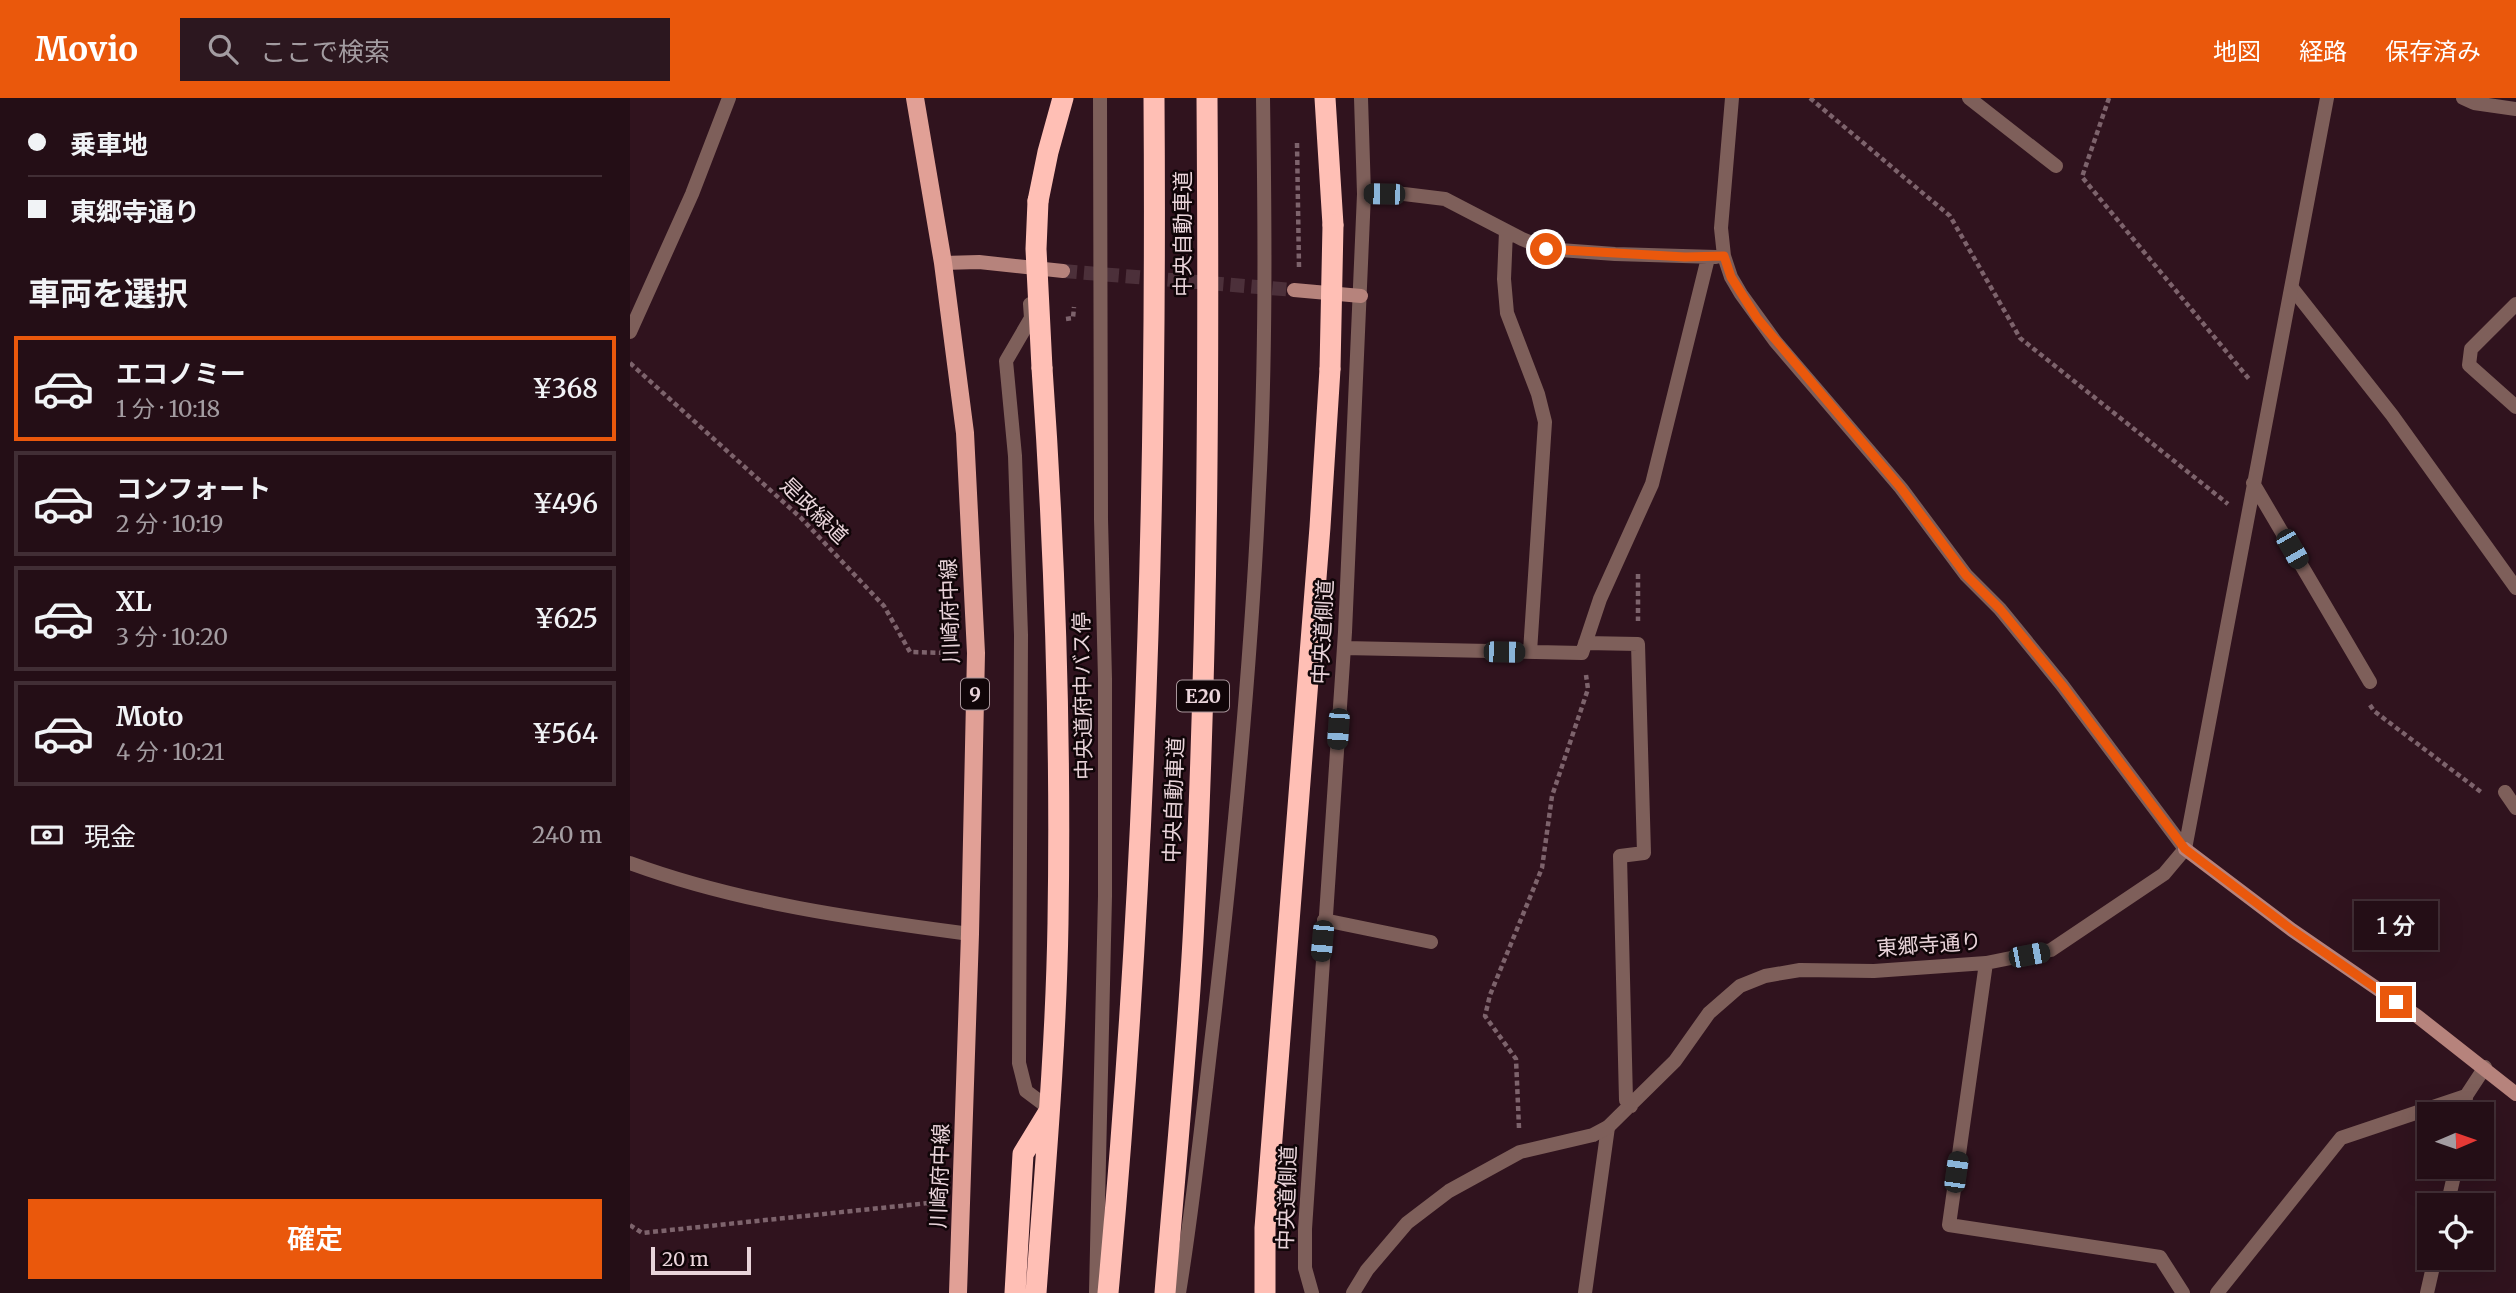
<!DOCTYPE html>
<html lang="ja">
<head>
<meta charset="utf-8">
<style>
	body { margin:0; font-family:Merriweather,"Noto Sans JP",serif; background:#2c171f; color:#f1f3f6; height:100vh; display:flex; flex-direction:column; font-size:26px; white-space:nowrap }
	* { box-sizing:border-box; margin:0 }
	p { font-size:23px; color:#a39ca1 }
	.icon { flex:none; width:38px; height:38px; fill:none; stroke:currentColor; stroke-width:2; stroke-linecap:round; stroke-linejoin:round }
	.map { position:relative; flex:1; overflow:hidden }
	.sheet { display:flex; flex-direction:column; background:#240e16; width:630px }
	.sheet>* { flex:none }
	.banner { display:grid; align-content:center; height:154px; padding:0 28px; background:#240e16 }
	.needle { width:46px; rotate:88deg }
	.buttons { position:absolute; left:1787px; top:1004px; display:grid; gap:14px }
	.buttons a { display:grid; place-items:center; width:77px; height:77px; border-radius:0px; background:#240e16; box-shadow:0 7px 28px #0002,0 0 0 2px #412e35; font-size:35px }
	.scale { position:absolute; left:21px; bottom:18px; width:100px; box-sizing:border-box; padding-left:7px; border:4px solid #e9d4da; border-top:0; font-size:19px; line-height:24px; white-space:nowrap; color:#e9d4da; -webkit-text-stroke:5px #100508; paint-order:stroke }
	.end { position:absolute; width:32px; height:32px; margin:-16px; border:9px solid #ea580c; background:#fff; box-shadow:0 0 0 4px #fff }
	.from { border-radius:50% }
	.bubble { position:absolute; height:49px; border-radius:0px; background:#240e16; box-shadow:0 7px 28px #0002,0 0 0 2px #412e35; font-size:23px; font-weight:600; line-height:49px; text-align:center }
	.car { position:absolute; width:21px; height:42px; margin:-21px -10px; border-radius:9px; box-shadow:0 0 5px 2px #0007; background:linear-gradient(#222 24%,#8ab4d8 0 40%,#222 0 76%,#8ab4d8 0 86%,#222 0) }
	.banner b { display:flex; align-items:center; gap:24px; height:66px; font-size:26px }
	.banner b+b { border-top:2px solid #412e35 }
	.banner i { width:18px; height:18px; background:#f1f3f6 }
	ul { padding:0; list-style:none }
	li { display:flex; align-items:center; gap:21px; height:105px; margin:0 14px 10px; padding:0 14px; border:4px solid #412e35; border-radius:0px }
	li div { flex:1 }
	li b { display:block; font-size:26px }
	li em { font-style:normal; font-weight:600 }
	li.selected { border-color:#ea580c }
	li>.icon { width:63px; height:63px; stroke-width:1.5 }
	h2 { padding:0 28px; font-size:32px; line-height:84px }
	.pay { display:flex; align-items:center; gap:18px; height:77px; padding:0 28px; font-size:26px }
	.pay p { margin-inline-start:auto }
	.button { display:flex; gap:14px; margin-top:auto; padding:14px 28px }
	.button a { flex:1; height:80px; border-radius:0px; background:#ea580c; color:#fff; font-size:28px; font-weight:600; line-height:80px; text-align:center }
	header { display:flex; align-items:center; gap:42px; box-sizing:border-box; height:98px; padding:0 35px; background:#ea580c; color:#fff }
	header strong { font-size:33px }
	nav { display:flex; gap:38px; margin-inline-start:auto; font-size:24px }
	.search { width:490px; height:63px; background:#2c171f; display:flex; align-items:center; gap:18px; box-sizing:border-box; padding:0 24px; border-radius:0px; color:#a39ca1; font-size:26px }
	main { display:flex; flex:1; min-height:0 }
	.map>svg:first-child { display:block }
</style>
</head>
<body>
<header>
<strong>Movio</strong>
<div class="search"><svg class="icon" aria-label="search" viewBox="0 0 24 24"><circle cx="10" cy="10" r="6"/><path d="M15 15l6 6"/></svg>ここで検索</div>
<nav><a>地図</a><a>経路</a><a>保存済み</a></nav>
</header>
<main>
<section class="sheet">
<div class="banner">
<b><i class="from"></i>乗車地</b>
<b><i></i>東郷寺通り</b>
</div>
<h2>車両を選択</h2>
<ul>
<li class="selected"><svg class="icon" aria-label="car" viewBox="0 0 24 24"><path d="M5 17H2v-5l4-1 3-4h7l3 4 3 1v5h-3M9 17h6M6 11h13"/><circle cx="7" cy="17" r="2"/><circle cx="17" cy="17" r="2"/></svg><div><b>エコノミー</b><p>1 分 · 10:18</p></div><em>¥368</em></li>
<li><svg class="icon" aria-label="car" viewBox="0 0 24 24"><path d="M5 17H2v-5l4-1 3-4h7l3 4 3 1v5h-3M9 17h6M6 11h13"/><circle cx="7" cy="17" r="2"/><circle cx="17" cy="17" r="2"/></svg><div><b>コンフォート</b><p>2 分 · 10:19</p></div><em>¥496</em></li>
<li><svg class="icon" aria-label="car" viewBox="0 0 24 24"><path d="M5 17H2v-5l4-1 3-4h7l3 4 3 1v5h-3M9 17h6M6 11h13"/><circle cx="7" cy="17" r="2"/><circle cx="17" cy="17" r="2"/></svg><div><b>XL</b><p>3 分 · 10:20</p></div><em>¥625</em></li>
<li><svg class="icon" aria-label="car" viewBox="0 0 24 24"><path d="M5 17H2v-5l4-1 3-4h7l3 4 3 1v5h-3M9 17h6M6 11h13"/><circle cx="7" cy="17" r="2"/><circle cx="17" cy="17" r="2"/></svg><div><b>Moto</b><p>4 分 · 10:21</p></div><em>¥564</em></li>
</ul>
<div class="pay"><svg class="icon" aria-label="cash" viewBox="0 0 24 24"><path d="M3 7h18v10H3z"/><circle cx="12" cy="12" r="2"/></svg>現金<p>240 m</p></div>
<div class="button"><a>確定</a></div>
</section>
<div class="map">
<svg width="1886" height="1195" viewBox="0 0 1886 1195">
	<rect width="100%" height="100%" fill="#30131e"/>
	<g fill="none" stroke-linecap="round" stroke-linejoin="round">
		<path stroke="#4c303a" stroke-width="14" stroke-dasharray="14 7" stroke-linecap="butt" d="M433 173 664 192"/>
		<path stroke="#7d636c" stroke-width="4.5" stroke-dasharray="5 3.5" stroke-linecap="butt" d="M1180 0 1320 118 1390 240 1598 406
			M1479 0 1452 79 1619 281
			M667 45 669 169
			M436 221 443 220 444 209
			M0 265 171 420 254 508 280 554 320 555
			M1008 476V523
			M1740 607 1744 613 1851 694
			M889 1030 886 961 855 918 860 897 912 770 922 698 958 591 956 577
			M0 1127 12 1135 308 1104"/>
		<path stroke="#7e5f5a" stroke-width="14" d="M1662 190 1762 317 1886 490
			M400 206 401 220 376 263 385 358 391 537 389 965 396 993 420 1011
			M1886 206 1841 251 1839 267 1886 309
			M1875 694 1886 710
			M694 822 801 844
			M1835 1017 1836 998
			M1817 1108 1826 1069
			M466 1195 475 798V581L471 421 470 0
			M549 1195C564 1104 573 1012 584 920 604 745 621 568 629 392 636 261 635 130 633 0
			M955 1195 978 1029
			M1797 1195 1805 1160"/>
		<path stroke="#7e5f5a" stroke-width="14" d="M1102 0 1091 130 1094 158 1101 179 1111 196 1145 243 1271 390 1336 477 1370 511 1432 587 1555 751
			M1339 0 1426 68
			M1833 0 1844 5 1886 11
			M734 96H774L815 101 892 141 916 151 985 156 1086 159
			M876 133 874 181 877 215 908 296 915 324 900 554
			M0 234 62 96 99 0
			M1623 385 1740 584
			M955 545 1008 546 1014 755 990 758 996 1002 1001 1008
			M714 550 952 555 970 501 1022 386 1078 160
			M1555 751 1697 0
			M0 765C109 805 226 821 340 836
			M1356 865 1319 1127 1530 1159 1553 1195
			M682 1195 675 1170V1131L715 534 734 96 731 0
			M723 1195 737 1172 777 1125 819 1093 890 1054 963 1037 978 1029 1045 963 1079 915 1110 888 1135 878 1170 872 1244 873 1356 865 1421 852 1534 776 1555 751
			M1587 1195 1711 1040 1836 998 1855 969"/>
		<path stroke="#b6837c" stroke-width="14" d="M313 165 349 164 433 173
			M664 192 731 198
			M1555 751 1662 832 1787 918 1886 996"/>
		<path stroke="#e1a096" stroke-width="18" d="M285 0 313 165 335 335 346 555 340 836 328 1195"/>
		<path stroke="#ffbfb5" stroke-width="21" d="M695 0 703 127
			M408 103 418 54 433 0
			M385 1195 393 1056 418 1015
			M406 1195C415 1072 426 949 428 825 431 640 425 455 412 270
			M478 1195C515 798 527 398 524 0
			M535 1195C545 1071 558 947 564 823 578 549 579 275 577 0
			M635 1195V1130L690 429 700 271"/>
		<path stroke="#ffbfb5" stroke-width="21" d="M408 103 406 151 412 270
			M700 271 703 127"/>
	</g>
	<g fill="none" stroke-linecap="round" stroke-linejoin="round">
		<path stroke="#ea580c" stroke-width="9" d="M916 151 1055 159 1094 158 1101 179 1127 220 1271 390 1336 477 1370 511 1432 587 1555 751 1662 832 1766 904"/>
	</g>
	<g text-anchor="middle" stroke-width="5" stroke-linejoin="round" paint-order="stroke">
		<g fill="#100508" stroke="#a8969b" stroke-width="2">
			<rect x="331" y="580.5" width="28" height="31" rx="5"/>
			<rect x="547" y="582.5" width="52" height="31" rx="5"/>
		</g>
		<g font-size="19" font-weight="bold" fill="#e9d4da">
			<text x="345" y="603">9</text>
			<text x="573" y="605">E20</text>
		</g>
		<g font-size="21" fill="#e9d4da" stroke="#100508">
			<text transform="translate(553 136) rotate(-90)" y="7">中央自動車道</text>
			<text transform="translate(184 413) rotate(44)" y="7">是政緑道</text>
			<text transform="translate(320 513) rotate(-92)" y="7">川崎府中線</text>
			<text transform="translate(693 534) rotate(-87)" y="7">中央道側道</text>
			<text transform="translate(453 598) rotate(-91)" y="7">中央道府中バス停</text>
			<text transform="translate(544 702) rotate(-88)" y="7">中央自動車道</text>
			<text transform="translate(1299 847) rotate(-4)" y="7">東郷寺通り</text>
			<text transform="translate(310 1078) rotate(-88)" y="7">川崎府中線</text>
			<text transform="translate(657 1100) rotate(-88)" y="7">中央道側道</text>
		</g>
	</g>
</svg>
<div class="buttons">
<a><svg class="needle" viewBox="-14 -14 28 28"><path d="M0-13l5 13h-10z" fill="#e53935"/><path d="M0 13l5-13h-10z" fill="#a39ca1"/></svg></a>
<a><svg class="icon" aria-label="locate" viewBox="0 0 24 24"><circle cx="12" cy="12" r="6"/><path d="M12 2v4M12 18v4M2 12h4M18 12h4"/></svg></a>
</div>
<div class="scale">20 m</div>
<i class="end from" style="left:916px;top:151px"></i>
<i class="end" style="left:1766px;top:904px"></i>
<div class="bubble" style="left:1724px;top:803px;width:84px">1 分</div>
<i class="car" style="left:754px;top:96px;rotate:271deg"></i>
<i class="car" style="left:1662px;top:451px;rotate:150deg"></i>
<i class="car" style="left:874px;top:554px;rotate:91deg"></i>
<i class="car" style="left:708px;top:631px;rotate:184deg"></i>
<i class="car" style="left:692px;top:843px;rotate:185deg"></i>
<i class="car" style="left:1399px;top:857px;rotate:79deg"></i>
<i class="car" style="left:1326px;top:1074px;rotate:8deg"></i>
</div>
</main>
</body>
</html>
